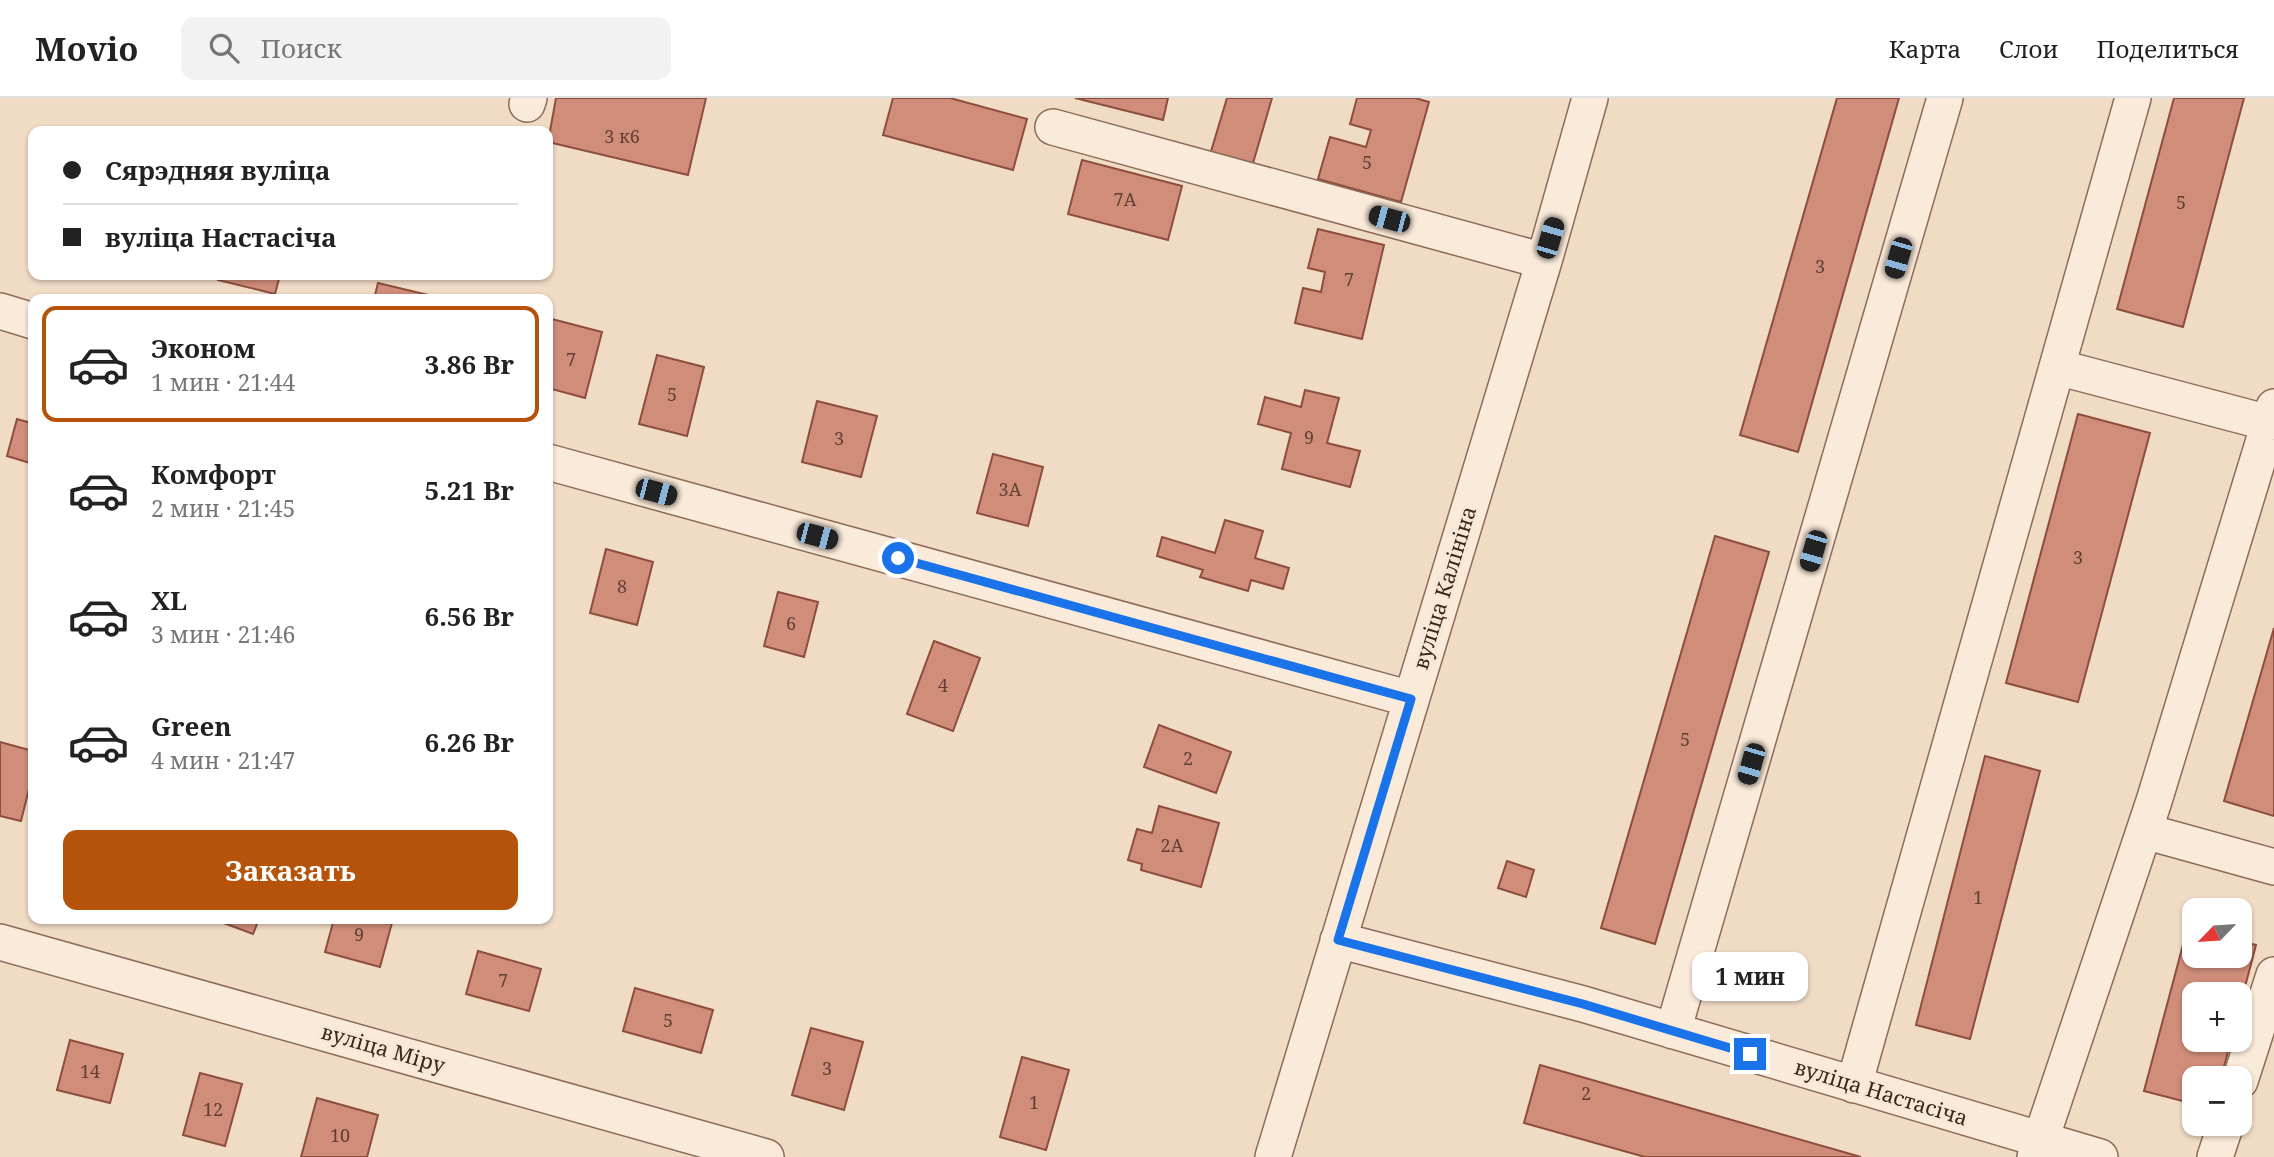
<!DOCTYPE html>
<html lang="ru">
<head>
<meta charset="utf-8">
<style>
	body { margin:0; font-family:"Noto Serif",serif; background:#f2f2f2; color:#222; height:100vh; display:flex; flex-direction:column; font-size:26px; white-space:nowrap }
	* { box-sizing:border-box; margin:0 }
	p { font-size:23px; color:#767676 }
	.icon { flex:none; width:38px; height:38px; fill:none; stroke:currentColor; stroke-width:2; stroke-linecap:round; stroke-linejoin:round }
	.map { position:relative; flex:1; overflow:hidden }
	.drawer { position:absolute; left:28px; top:196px; width:525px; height:630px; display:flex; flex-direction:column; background:#fff; border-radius:14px; box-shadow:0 2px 5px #0004 }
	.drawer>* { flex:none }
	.guide { position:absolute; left:28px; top:28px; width:525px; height:154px; border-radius:14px; box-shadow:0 2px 5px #0004; display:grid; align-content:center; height:154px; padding:0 35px; background:#fff }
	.needle { width:46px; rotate:245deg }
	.controls { position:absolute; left:2182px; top:800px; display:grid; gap:14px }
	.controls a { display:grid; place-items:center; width:70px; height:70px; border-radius:14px; background:#fff; box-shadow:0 2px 5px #0004; font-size:35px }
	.end { position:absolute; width:32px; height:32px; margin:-16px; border:9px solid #1a73e8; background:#fff; box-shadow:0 0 0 4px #fff }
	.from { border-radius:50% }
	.bubble { position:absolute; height:49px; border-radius:14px; background:#fff; box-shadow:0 2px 5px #0004; font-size:23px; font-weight:700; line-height:49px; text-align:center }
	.car { position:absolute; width:21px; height:42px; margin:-21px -10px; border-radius:9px; box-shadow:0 0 5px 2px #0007; background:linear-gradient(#222 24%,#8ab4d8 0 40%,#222 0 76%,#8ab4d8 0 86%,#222 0) }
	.guide b { display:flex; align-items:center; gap:24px; height:66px; font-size:26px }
	.guide b+b { border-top:2px solid #e0e0e0 }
	.guide i { width:18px; height:18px; background:#222 }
	ul { padding:12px 0 0; list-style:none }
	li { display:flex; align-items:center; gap:21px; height:116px; margin:0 14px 10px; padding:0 21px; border:4px solid transparent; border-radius:14px }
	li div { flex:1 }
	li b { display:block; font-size:26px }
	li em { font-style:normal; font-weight:700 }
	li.current { border-color:#b45309 }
	li>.icon { width:63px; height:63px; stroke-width:1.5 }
	.action { display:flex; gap:14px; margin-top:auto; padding:14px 35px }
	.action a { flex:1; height:80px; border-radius:14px; background:#b45309; color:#fff; font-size:28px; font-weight:700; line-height:80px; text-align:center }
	header { display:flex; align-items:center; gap:42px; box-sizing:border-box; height:98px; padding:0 35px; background:#fff; border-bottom:2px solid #e0e0e0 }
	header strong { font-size:33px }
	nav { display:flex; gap:38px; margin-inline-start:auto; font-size:24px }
	.search { width:490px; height:63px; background:#f2f2f2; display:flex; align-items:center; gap:18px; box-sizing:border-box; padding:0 24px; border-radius:14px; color:#767676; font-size:26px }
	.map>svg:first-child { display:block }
</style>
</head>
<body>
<header>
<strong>Movio</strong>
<div class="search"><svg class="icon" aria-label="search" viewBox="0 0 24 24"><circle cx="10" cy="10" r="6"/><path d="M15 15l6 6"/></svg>Поиск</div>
<nav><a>Карта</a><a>Слои</a><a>Поделиться</a></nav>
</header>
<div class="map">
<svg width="2274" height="1059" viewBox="0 0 2274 1059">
	<rect width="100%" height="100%" fill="#f0dbc5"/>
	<path fill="#d08d79" stroke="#8d4e3e" stroke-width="2" d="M556 0H706L688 77 548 44Z
		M893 0H950L1027 21 1013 72 883 37Z
		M1075 0H1168L1163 22Z
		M1227 0H1272L1251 72 1209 60Z
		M1357 0H1415L1429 4 1401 104 1318 81 1330 39 1366 49 1371 32 1350 26Z
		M1837 0H1899L1798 354 1740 337Z
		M2174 0H2244L2183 229 2117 211Z
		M1082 62 1182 88 1168 142 1068 116Z
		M1318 131 1384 147 1362 241 1295 225 1303 190 1321 194 1325 174 1308 170Z
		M219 177H280L275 196 218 182Z
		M378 185 445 201H374Z
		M548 220 602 234 585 300 548 290Z
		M657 257 704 269 687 338 639 326Z
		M1305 292 1339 300 1327 345 1360 353 1350 389 1282 371 1291 335 1258 326 1265 299 1301 309Z
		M817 303 877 318 861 379 802 364Z
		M2078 316 2150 335 2078 604 2006 585Z
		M33 317V366L7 358 17 321 31 325Z
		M993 356 1043 369 1028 428 977 415Z
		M1225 422 1263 433 1255 460 1289 470 1283 491 1251 482 1248 493 1200 479 1203 472 1157 458 1162 439 1215 455Z
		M1715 438 1769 454 1655 846 1601 830Z
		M606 451 653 464 637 527 590 515Z
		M778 494 818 504 804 559 764 548Z
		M2274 530V718L2224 703Z
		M934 543 980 560 953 633 907 616Z
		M1159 627 1231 654 1216 695 1144 669Z
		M0 644 33 653V675L21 723 0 718Z
		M1985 658 2040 673 1970 941 1916 927Z
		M1159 708 1219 725 1201 789 1141 772 1142 766 1128 762 1137 731 1152 735Z
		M1507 763 1534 772 1526 799 1498 790Z
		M213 821H259L253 836Z
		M334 821H393L380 869 325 854Z
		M2188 828 2194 830V858H2240V843L2256 847 2240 908V896H2194V942H2231L2221 980H2194V1006L2144 993Z
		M478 853 541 871 529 913 466 896Z
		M635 890 713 912 701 955 623 933Z
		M811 930 863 944 844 1012 792 997Z
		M70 942 123 956 110 1005 57 992Z
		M1022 959 1069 972 1046 1052 1000 1039Z
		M1540 967 1861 1059H1645L1524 1025Z
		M200 975 242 986 225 1048 183 1037Z
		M317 1000 378 1017 367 1059H301Z"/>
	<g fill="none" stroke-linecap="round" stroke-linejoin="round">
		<g stroke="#8d6b5a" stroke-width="38">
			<path id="minor" d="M527 6 529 0
				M1053 29 1544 163
				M0 213 33 223
				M2057 269 2269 325
				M548 364 1411 601
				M2144 733 2274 769
				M1338 842 1583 906 2100 1059
				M0 844 766 1059
				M1673 933 1945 0
				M2240 983 2274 877
				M1854 987 2133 0
				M1273 1059 1544 163 1590 0
				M2035 1059 2154 703 2274 309
				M2215 1059 2226 1026"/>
		</g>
		<use href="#minor" stroke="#faead9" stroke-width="35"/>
	</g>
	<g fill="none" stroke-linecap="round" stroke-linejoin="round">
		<path stroke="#1a73e8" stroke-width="9" d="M898 460 1411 601 1338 842 1583 906 1750 956"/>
	</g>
	<g text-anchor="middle" stroke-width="6" stroke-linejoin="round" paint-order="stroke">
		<g font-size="18" fill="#614036">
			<text x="622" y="45">3 к6</text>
			<text x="1367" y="71">5</text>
			<text x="1125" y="108">7А</text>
			<text x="2181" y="111">5</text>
			<text x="1820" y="175">3</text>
			<text x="1349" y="188">7</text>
			<text x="571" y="268">7</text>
			<text x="672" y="303">5</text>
			<text x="1309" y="346">9</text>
			<text x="839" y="347">3</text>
			<text x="1010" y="398">3А</text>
			<text x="2078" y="466">3</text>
			<text x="622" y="495">8</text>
			<text x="791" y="532">6</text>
			<text x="943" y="594">4</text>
			<text x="1685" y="648">5</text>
			<text x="1188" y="667">2</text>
			<text x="1172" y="754">2А</text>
			<text x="1978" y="806">1</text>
			<text x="359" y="843">9</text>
			<text x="503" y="889">7</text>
			<text x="668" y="929">5</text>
			<text x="827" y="977">3</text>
			<text x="90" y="980">14</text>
			<text x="1586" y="1002">2</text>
			<text x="1034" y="1011">1</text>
			<text x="213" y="1018">12</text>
			<text x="340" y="1044">10</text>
		</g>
		<g font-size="21" fill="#3c271f" stroke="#f7e7d5">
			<text transform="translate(1445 490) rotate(-73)" y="7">вуліца Калініна</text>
			<text transform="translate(383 951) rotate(16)" y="7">вуліца Міру</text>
			<text transform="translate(1881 995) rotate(17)" y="7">вуліца Настасіча</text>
		</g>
	</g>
</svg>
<div class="controls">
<a><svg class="needle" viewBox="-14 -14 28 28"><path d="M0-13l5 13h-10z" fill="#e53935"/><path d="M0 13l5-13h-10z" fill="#767676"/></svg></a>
<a>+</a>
<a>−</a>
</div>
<i class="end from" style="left:898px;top:460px"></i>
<i class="end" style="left:1750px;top:956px"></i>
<div class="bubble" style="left:1692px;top:854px;width:116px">1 мин</div>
<i class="car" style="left:1389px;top:121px;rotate:285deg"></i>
<i class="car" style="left:1550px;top:140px;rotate:16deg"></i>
<i class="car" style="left:1898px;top:160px;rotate:196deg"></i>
<i class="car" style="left:656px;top:394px;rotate:105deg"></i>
<i class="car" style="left:817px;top:438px;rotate:105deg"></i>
<i class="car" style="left:1813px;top:453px;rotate:196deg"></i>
<i class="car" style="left:1751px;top:666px;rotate:196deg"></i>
<div class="guide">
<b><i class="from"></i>Сярэдняя вуліца</b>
<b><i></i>вуліца Настасіча</b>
</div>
<section class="drawer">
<ul>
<li class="current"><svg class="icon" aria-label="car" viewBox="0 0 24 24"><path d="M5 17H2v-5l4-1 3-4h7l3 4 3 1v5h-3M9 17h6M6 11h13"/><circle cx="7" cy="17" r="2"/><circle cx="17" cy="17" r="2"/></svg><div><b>Эконом</b><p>1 мин · 21:44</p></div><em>3.86 Br</em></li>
<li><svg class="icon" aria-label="car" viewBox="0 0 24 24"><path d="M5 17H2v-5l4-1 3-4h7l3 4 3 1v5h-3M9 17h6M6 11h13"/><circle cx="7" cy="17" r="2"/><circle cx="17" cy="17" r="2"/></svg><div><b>Комфорт</b><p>2 мин · 21:45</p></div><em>5.21 Br</em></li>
<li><svg class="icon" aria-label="car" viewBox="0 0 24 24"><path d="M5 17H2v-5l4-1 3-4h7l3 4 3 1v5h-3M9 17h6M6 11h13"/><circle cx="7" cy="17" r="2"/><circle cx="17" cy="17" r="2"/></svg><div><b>XL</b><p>3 мин · 21:46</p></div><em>6.56 Br</em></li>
<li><svg class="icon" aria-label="car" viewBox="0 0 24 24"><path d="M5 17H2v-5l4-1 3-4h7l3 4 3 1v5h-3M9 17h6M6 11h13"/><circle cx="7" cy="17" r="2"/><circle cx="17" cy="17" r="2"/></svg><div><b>Green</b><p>4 мин · 21:47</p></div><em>6.26 Br</em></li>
</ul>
<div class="action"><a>Заказать</a></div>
</section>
</div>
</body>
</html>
